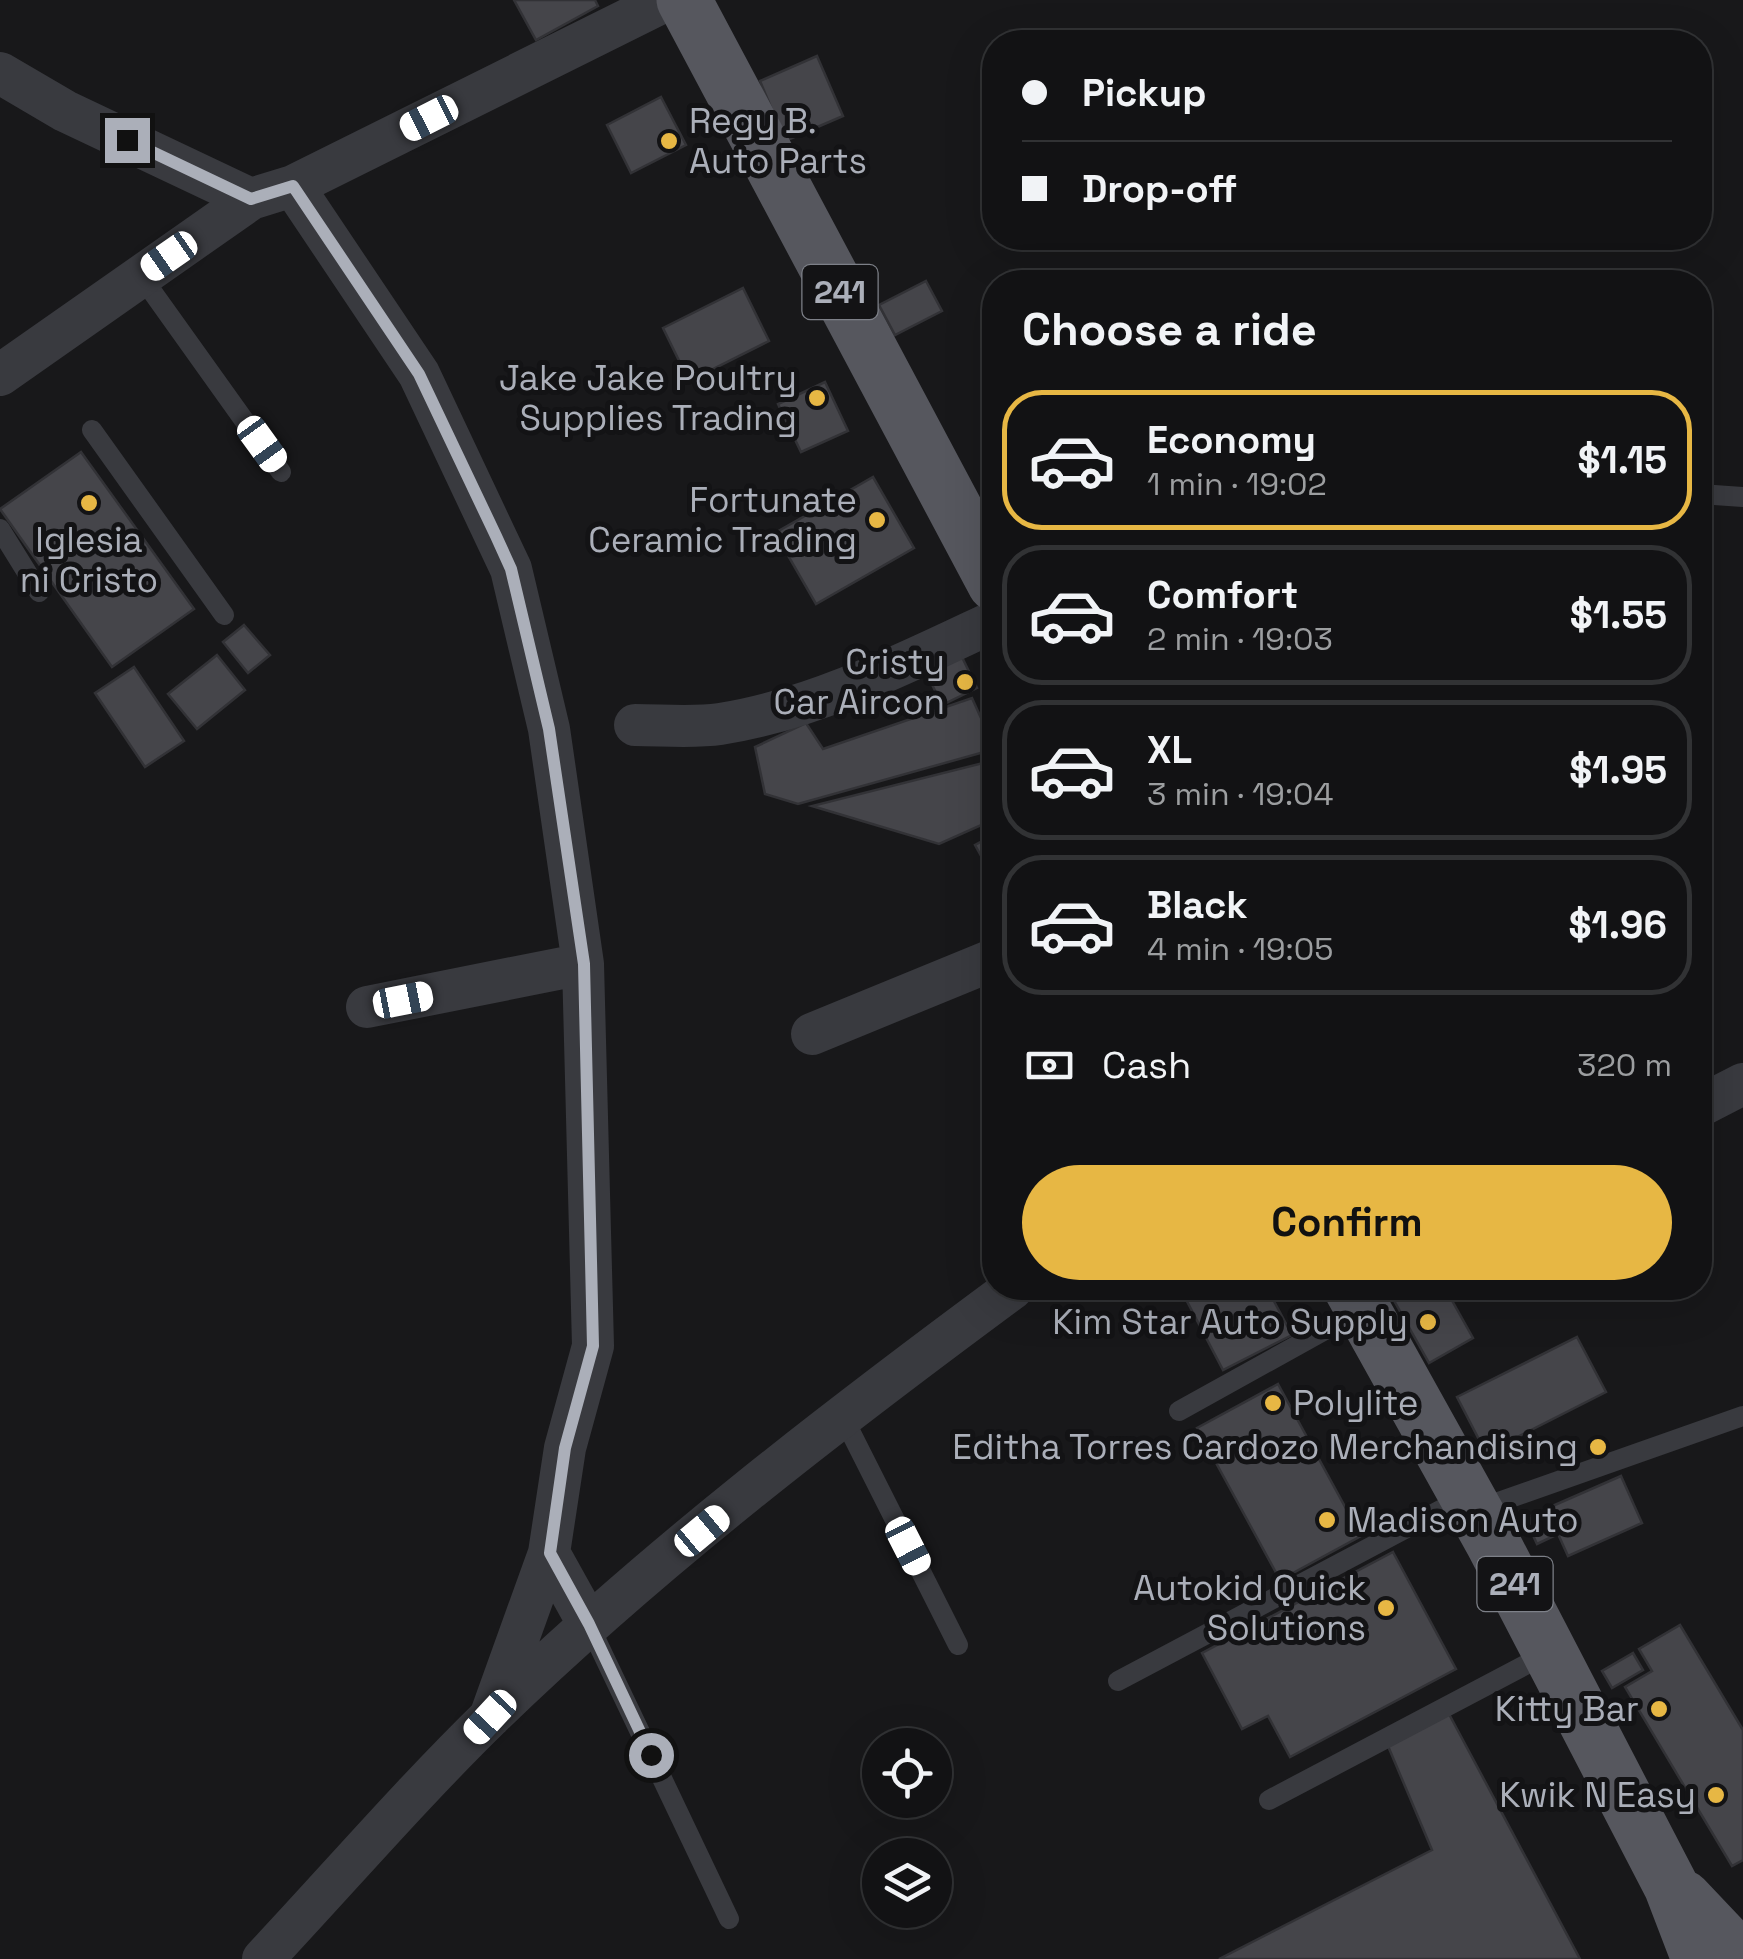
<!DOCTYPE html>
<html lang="en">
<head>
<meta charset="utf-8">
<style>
	body { margin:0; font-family:"Space Grotesk",sans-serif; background:#1f2022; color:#f1f3f6; height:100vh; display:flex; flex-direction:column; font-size:38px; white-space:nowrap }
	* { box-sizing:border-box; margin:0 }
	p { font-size:32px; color:#9c9ea0 }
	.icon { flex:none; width:55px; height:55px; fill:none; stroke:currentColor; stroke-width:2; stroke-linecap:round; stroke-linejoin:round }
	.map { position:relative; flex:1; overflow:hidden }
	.side { position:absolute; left:982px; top:270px; width:730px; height:1030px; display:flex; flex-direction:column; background:#121214; border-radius:40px; box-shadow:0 10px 40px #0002,0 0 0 2px #313234 }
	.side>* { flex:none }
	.guide { position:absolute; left:982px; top:30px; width:730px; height:220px; border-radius:40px; box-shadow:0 10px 40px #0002,0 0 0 2px #313234; display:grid; align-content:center; height:220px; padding:0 40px; background:#121214 }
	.controls { position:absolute; left:862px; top:1728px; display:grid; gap:20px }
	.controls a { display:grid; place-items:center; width:90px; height:90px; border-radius:50%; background:#121214; box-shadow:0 10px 40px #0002,0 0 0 2px #313234; font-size:50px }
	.end { position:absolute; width:45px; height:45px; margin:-22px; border:12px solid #abafb9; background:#111; box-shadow:0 0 0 5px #111 }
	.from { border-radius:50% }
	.car { position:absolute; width:30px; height:60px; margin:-30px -15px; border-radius:12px; box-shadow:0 0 8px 2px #0007; background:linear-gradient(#fff 24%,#345 0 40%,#fff 0 76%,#345 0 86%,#fff 0) }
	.guide b { display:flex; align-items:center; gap:35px; height:95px; font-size:38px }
	.guide b+b { border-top:2px solid #313234 }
	.guide i { width:25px; height:25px; background:#f1f3f6 }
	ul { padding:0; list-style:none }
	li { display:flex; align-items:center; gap:30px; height:140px; margin:0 20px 15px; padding:0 20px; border:5px solid #313234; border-radius:40px }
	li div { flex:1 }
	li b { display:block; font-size:38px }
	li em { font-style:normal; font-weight:600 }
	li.selected { border-color:#e7b744 }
	li>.icon { width:90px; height:90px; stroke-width:1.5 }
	h2 { padding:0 40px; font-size:45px; line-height:120px }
	.pay { display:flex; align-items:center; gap:25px; height:110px; padding:0 40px; font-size:38px }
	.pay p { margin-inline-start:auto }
	.cta { display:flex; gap:20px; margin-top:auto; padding:20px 40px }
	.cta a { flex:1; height:115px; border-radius:60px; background:#e7b744; color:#111; font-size:40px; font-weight:600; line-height:115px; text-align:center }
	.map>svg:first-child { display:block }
</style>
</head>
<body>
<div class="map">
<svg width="1743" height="1959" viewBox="0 0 1743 1959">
	<rect width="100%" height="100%" fill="#18181a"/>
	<path fill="#45454a" stroke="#323236" stroke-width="2.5" d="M514 0H595L598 6 536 40Z
		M817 56 843 116 785 141 760 81Z
		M661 97 686 145 631 173 607 125Z
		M926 281 942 311 895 335 879 305Z
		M743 288 769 341 689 381 663 328Z
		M825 382 848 431 801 452 778 404Z
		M81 452 194 609 112 667 0 509Z
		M873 477 914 548 816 604 775 533Z
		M244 625 270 655 248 673 223 642Z
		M217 655 245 690 197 729 168 694Z
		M961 655 977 688 942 705 926 672Z
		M134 667 184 741 145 767 95 693Z
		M972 698 995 749 798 804 765 794 755 747 806 723 823 749Z
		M995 760V819L939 844 812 806Z
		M995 834V881L975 845Z
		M1180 1288H1267L1292 1335 1223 1370Z
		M1408 1288H1445L1473 1338 1429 1363 1392 1297Z
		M1577 1337 1606 1392 1486 1453 1457 1397Z
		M1278 1384 1361 1536 1280 1580 1197 1428Z
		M1621 1476 1642 1523 1568 1556 1558 1534 1537 1544 1525 1518Z
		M1393 1552 1456 1669 1290 1757 1268 1716 1242 1729 1202 1653Z
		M1680 1625 1743 1730V1860L1732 1866 1625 1687 1652 1671 1639 1649Z
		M1633 1653 1643 1670 1612 1688 1602 1671Z
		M1449 1714 1580 1959H1219L1432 1850 1388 1746Z"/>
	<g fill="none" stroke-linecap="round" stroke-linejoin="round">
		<path stroke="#393a3f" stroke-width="20" d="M141 276 281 472
			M92 430 224 615
			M1700 494 1743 497
			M0 529 39 592
			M1179 1411 1361 1310
			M842 1415 958 1645
			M1476 1510 1743 1416
			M589 1625 729 1919
			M1118 1681 1465 1497
			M1269 1800 1548 1653"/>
		<path stroke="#393a3f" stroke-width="42" d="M0 73 65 111 251 199
			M293 186 419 374 511 569 549 729 583 964 593 1346 565 1448 549 1553 490 1717
			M0 375 251 199 293 186 667 0
			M635 725C662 725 693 728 720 724 813 710 910 661 995 621
			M367 1007 583 964
			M812 1034 995 959
			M1700 1106 1743 1084
			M549 1553 589 1625
			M263 1959C339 1878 412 1793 492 1715 653 1559 833 1421 1013 1288"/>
		<path stroke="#56575e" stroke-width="55" d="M684 0 995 584
			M1351 1288 1493 1543 1671 1886 1699 1959
			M1684 1898 1742 1959"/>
	</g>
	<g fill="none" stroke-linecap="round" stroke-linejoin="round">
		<path stroke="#abafb9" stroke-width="12" d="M127 140 251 199 293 186 419 374 496 536 511 569 549 729 584 964 593 1346 565 1448 550 1553 589 1624 651 1755"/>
	</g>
	<g fill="#e7b744" stroke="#131315" stroke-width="4">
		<circle cx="669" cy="141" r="10"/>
		<circle cx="817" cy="398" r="10"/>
		<circle cx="89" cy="503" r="10"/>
		<circle cx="877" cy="520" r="10"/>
		<circle cx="965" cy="682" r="10"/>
		<circle cx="1428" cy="1322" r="10"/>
		<circle cx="1273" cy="1403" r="10"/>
		<circle cx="1598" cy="1447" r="10"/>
		<circle cx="1327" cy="1520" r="10"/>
		<circle cx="1386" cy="1608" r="10"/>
		<circle cx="1659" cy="1709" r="10"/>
		<circle cx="1716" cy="1795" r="10"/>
	</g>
	<g text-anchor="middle" stroke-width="10" stroke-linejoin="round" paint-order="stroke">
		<g fill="#131315" stroke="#7d8088" stroke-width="2.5">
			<rect x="802.5" y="265" width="75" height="54" rx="8"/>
			<rect x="1477.5" y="1557" width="75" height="54" rx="8"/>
		</g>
		<g font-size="32" font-weight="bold" fill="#abafb9">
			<text x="840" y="303">241</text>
			<text x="1515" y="1595">241</text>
		</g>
		<g font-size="35" fill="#abafb9" stroke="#131315" text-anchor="end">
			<text x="689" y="133" text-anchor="start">Regy B.<tspan x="689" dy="40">Auto Parts</tspan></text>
			<text x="797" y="390">Jake Jake Poultry<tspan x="797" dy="40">Supplies Trading</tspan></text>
			<text x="857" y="512">Fortunate<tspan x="857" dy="40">Ceramic Trading</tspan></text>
			<text x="89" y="552" text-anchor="middle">Iglesia<tspan x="89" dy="40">ni Cristo</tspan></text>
			<text x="945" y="674">Cristy<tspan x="945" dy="40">Car Aircon</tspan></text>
			<text x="1408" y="1334">Kim Star Auto Supply</text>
			<text x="1293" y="1415" text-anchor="start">Polylite</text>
			<text x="1578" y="1459">Editha Torres Cardozo Merchandising</text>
			<text x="1347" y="1532" text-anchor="start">Madison Auto</text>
			<text x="1366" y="1600">Autokid Quick<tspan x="1366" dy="40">Solutions</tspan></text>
			<text x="1639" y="1721">Kitty Bar</text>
			<text x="1696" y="1807">Kwik N Easy</text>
		</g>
	</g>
</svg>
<div class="controls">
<a><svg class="icon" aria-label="locate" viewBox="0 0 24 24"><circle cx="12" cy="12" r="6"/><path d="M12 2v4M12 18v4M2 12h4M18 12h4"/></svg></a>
<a><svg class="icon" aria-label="layers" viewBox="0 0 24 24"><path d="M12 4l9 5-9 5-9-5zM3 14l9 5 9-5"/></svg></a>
</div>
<i class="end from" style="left:651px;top:1755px"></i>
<i class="end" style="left:127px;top:140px"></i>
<i class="car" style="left:429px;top:118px;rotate:243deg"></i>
<i class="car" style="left:169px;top:256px;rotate:235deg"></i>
<i class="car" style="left:262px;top:444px;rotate:144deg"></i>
<i class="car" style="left:403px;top:1000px;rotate:79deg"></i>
<i class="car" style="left:702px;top:1531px;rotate:50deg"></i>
<i class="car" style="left:908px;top:1546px;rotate:153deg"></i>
<i class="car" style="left:490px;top:1717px;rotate:223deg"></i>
<div class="guide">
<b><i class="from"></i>Pickup</b>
<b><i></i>Drop-off</b>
</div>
<section class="side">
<h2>Choose a ride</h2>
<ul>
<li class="selected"><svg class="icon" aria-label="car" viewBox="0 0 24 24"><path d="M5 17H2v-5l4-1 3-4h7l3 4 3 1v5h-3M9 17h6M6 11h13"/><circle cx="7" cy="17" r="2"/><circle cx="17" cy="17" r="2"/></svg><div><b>Economy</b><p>1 min · 19:02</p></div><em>$1.15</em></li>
<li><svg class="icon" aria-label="car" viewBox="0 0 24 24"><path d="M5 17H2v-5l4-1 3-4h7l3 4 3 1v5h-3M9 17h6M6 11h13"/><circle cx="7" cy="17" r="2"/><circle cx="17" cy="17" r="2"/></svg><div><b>Comfort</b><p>2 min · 19:03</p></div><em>$1.55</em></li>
<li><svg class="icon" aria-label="car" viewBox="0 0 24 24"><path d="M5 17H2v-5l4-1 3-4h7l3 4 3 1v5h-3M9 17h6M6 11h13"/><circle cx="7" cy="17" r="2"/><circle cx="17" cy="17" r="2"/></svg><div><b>XL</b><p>3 min · 19:04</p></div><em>$1.95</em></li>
<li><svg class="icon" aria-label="car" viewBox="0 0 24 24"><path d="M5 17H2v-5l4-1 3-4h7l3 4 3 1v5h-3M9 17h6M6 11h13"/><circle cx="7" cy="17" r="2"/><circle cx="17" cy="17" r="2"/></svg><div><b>Black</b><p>4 min · 19:05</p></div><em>$1.96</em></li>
</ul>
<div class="pay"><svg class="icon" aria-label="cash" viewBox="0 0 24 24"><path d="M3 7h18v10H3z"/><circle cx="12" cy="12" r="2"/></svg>Cash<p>320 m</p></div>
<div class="cta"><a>Confirm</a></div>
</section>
</div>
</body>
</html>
